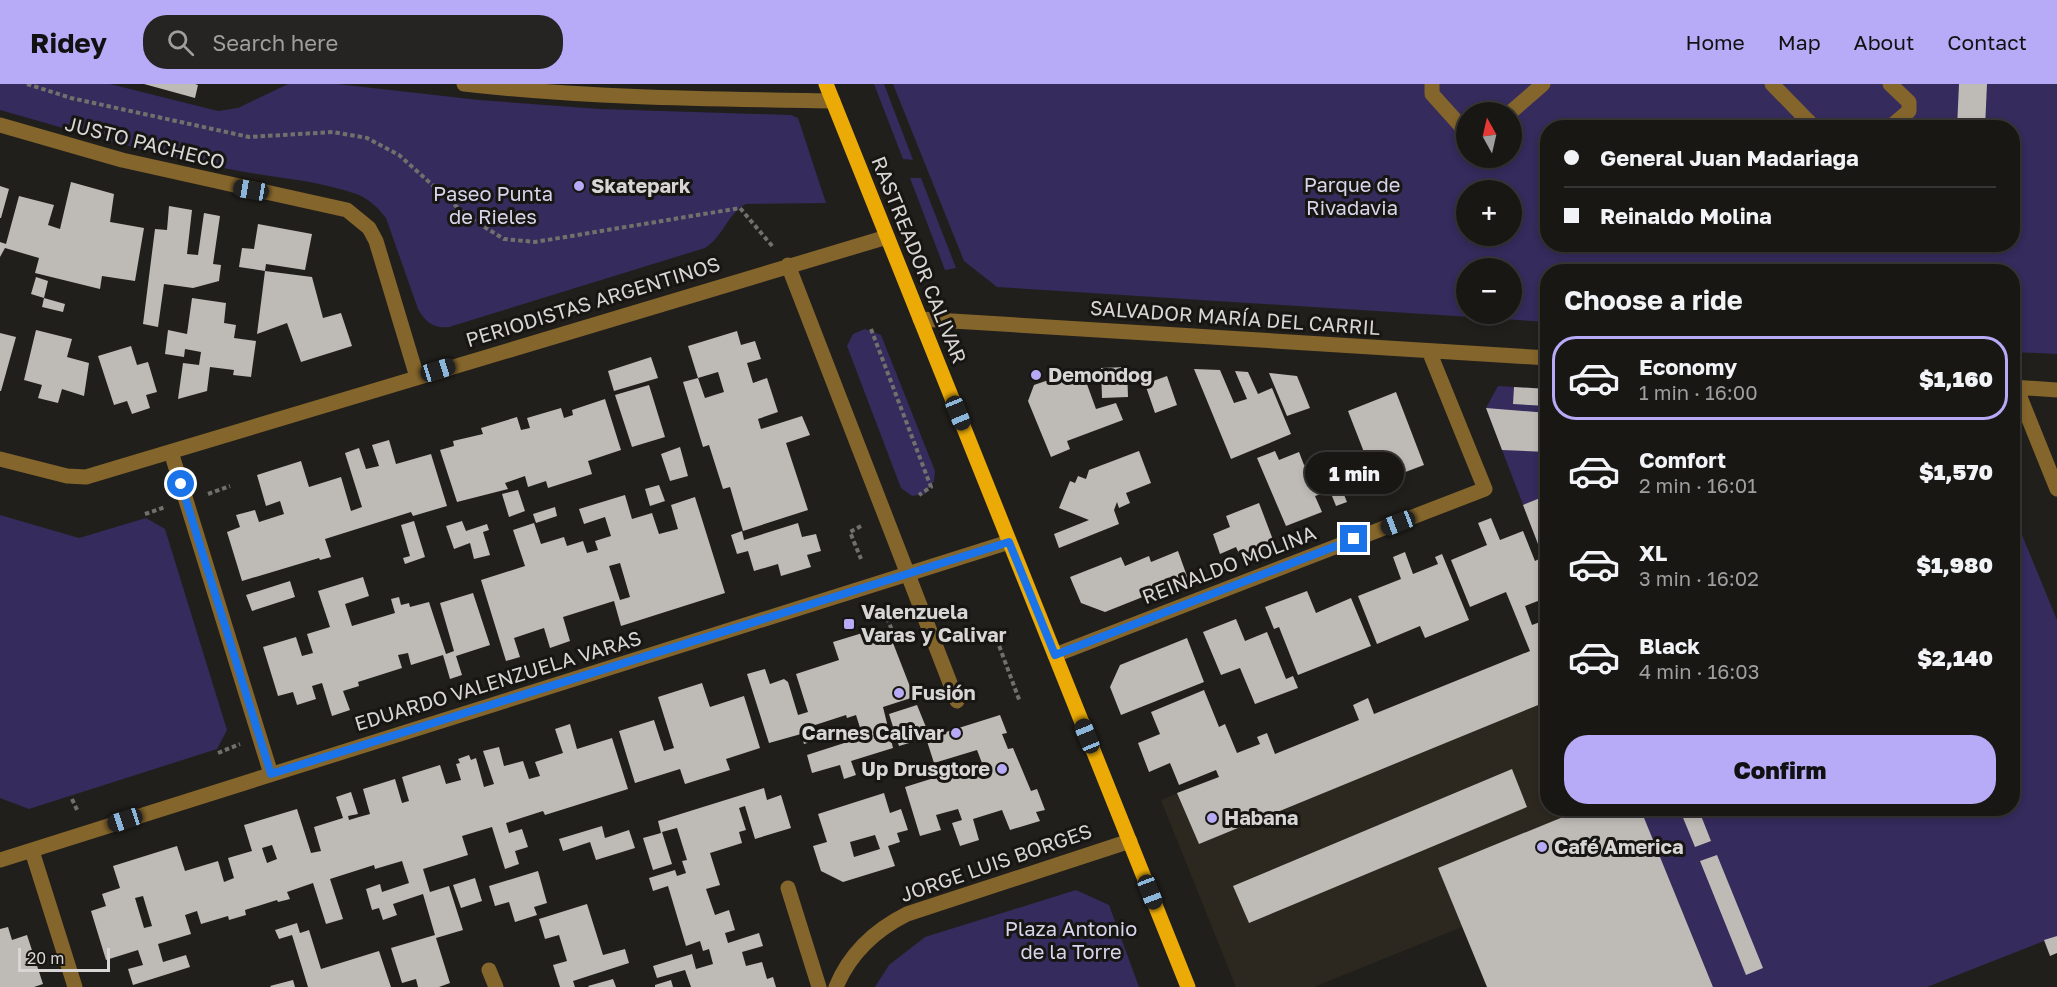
<!DOCTYPE html>
<html lang="en">
<head>
<meta charset="utf-8">
<style>
	body { margin:0; font-family:"Golos Text",sans-serif; background:#262422; color:#f1f3f6; height:100vh; display:flex; flex-direction:column; font-size:22px; white-space:nowrap }
	* { box-sizing:border-box; margin:0 }
	p { font-size:20px; color:#9f9fa0 }
	.icon { flex:none; width:33px; height:33px; fill:none; stroke:currentColor; stroke-width:2; stroke-linecap:round; stroke-linejoin:round }
	.map { position:relative; flex:1; overflow:hidden }
	.drawer { position:absolute; left:1540px; top:180px; width:480px; height:552px; display:flex; flex-direction:column; background:#191714; border-radius:24px; box-shadow:0 3px 9px #0003,0 0 0 2px #373634 }
	.drawer>* { flex:none }
	.top-card { position:absolute; left:1540px; top:36px; width:480px; height:132px; border-radius:24px; box-shadow:0 3px 9px #0003,0 0 0 2px #373634; display:grid; align-content:center; height:132px; padding:0 24px; background:#191714 }
	.needle { width:39px; rotate:352deg }
	.controls { position:absolute; left:1456px; top:18px; display:grid; gap:12px }
	.controls a { display:grid; place-items:center; width:66px; height:66px; border-radius:50%; background:#191714; box-shadow:0 3px 9px #0003,0 0 0 2px #373634; font-size:30px }
	.scale { position:absolute; left:18px; bottom:15px; width:92px; box-sizing:border-box; padding-left:6px; border:3px solid #d8d6d4; border-top:0; font-size:16px; line-height:21px; white-space:nowrap; color:#d8d6d4; -webkit-text-stroke:4px #181612; paint-order:stroke }
	.end { position:absolute; width:27px; height:27px; margin:-14px; border:8px solid #1a73e8; background:#fff; box-shadow:0 0 0 3px #fff }
	.from { border-radius:50% }
	.bubble { position:absolute; height:42px; border-radius:21px; background:#191714; box-shadow:0 3px 9px #0003,0 0 0 2px #373634; font-size:20px; font-weight:800; line-height:42px; text-align:center }
	.car { position:absolute; width:18px; height:36px; margin:-18px -9px; border-radius:8px; box-shadow:0 0 4px 2px #0007; background:linear-gradient(#222 24%,#8ab4d8 0 40%,#222 0 76%,#8ab4d8 0 86%,#222 0) }
	.top-card b { display:flex; align-items:center; gap:21px; height:57px; font-size:22px }
	.top-card b+b { border-top:2px solid #373634 }
	.top-card i { width:15px; height:15px; background:#f1f3f6 }
	ul { padding:0; list-style:none }
	li { display:flex; align-items:center; gap:18px; height:84px; margin:0 12px 9px; padding:0 12px; border:3px solid transparent; border-radius:24px }
	li div { flex:1 }
	li b { display:block; font-size:22px }
	li em { font-style:normal; font-weight:800 }
	li.selected { border-color:#b7abf8 }
	li>.icon { width:54px; height:54px; stroke-width:1.5 }
	h2 { padding:0 24px; font-size:27px; line-height:72px }
	.button { display:flex; gap:12px; margin-top:auto; padding:12px 24px }
	.button a { flex:1; height:69px; border-radius:24px; background:#b7abf8; color:#111; font-size:24px; font-weight:800; line-height:69px; text-align:center }
	header { display:flex; align-items:center; gap:36px; box-sizing:border-box; height:84px; padding:0 30px; background:#b7abf8; color:#111 }
	header strong { font-size:28px }
	nav { display:flex; gap:33px; margin-inline-start:auto; font-size:21px }
	.search { width:420px; height:54px; background:#262422; display:flex; align-items:center; gap:15px; box-sizing:border-box; padding:0 21px; border-radius:24px; color:#9f9fa0; font-size:22px }
	.map>svg:first-child { display:block }
</style>
</head>
<body>
<header>
<strong>Ridey</strong>
<div class="search"><svg class="icon" aria-label="search" viewBox="0 0 24 24"><circle cx="10" cy="10" r="6"/><path d="M15 15l6 6"/></svg>Search here</div>
<nav><a>Home</a><a>Map</a><a>About</a><a>Contact</a></nav>
</header>
<div class="map">
<svg width="2057" height="903" viewBox="0 0 2057 903">
	<rect width="100%" height="100%" fill="#211f1b"/>
	<path fill="#2c281f" d="M1548 560V724L1640 725 1487 903 1462 843 1314 903H1236L1161 716Z"/>
	<path fill="#352b5c" fill-rule="evenodd" d="M0 0H110L218 27 238 24 288 0H337L479 16 600 25 791 31 798 34 826 119 746 120C728 129 723 153 705 164L449 243C434 245 425 238 418 225L386 134C379 125 370 116 359 111 319 96 275 94 234 86 154 71 77 48 0 26Z
		M874 0H884L913 76 903 75Z
		M893 0H2057V270L2013 268V188H1548V238L997 203 964 177ZM1467 28H1512V74H1467ZM1548 44H2013V160H1548ZM1467 106H1512V152H1467ZM1467 184H1512V230H1467Z
		M910 94H921L956 184 945 186Z
		M865 245 881 251 935 387 934 397 925 410 912 412 901 404 847 262 853 250Z
		M1498 302 1548 305V486L1486 324Z
		M2013 429 2057 536V852L1927 903H1713L1640 725 2013 724Z
		M0 431 79 454 146 434 165 445 227 646 217 665 29 725 0 714Z
		M1076 806 1109 821 1139 903H875L889 881 925 853Z"/>
	<path fill="#bebbb6" fill-rule="evenodd" d="M144 0H195L198 1 195 14Z
		M1959 0H1987L1985 44H1957Z
		M71 98 114 110 110 138 144 144 135 197 102 192 100 205 35 189 39 174 5 164 0 173V158L6 160 19 112 54 121 48 141 60 145Z
		M0 102 9 105 1 134H0Z
		M169 122 192 126 187 170 198 171 204 129 220 132 213 180 221 181 219 197 193 204 164 200 158 243 143 240 155 145 167 146Z
		M258 140 312 150 305 186 266 180 265 187 312 193 323 234 341 229 352 262 301 278 287 239 257 250 265 187 239 183 242 164 254 165Z
		M36 193 48 197 44 214 31 210Z
		M44 214 65 220 63 228 42 223Z
		M192 214 226 219 224 239 236 241 234 254 256 257 251 293 233 291 234 286 210 283 207 307 178 315 183 279 199 281 201 268 185 265 184 273 165 270 168 246 187 250Z
		M36 246 72 255 67 273 89 279 84 312 62 305 58 319 38 314 42 301 24 296Z
		M737 247 741 261 755 257 761 275 747 279 753 299 767 294 778 328 758 335 761 345 802 332 810 351 786 359 808 426 743 447 730 403 723 405 709 361 703 363 683 298 698 294 705 314 724 308 718 288 698 294 688 262Z
		M0 249 16 253 1 307H0Z
		M131 262 137 281 148 278 157 308 146 311 150 324 132 330 127 317 114 321 98 272Z
		M651 273 658 294 614 307 608 287Z
		M1127 283 1128 313 1102 314 1101 284Z
		M1194 285 1220 286 1234 319 1247 315 1235 287 1248 288 1258 310 1272 304 1291 350 1231 375Z
		M1269 289 1297 292 1310 324 1287 332Z
		M1063 291 1066 298 1084 292 1096 325 1116 319 1123 336 1067 357 1070 365 1051 373 1028 317 1034 301Z
		M1167 292 1177 321 1155 329 1145 300Z
		M649 301 665 353 632 363 615 311Z
		M1514 303 1548 305V322L1513 320Z
		M1396 308 1424 381 1376 399 1348 327Z
		M605 315 621 366 588 377 592 390 548 404 546 397 528 403 525 392 505 399 508 405 457 418 440 366 454 362 453 357 483 350 481 344 517 333 521 346 530 344 527 334 561 324 564 334 573 331 572 326Z
		M1486 324 1548 329V368L1502 366Z
		M389 356 396 380 431 370 447 422 413 432 411 428 325 455 331 473 320 476 319 474 242 497 227 448 240 443 236 431 255 426 259 438 284 430 280 417 266 422 257 391 301 377 309 403 341 393 351 427 362 423 345 369 359 364 366 385 379 382 372 361Z
		M680 363 688 392 670 397 661 370Z
		M1139 367 1151 399 1126 409 1130 419 1119 424 1117 418 1114 426 1119 440 1059 464 1054 450 1089 436 1059 424 1070 397 1075 399 1078 392 1086 395 1089 386Z
		M1275 367 1279 376 1299 368 1304 381 1329 371 1330 375 1347 369 1357 395 1340 401 1347 418 1336 422 1330 407 1315 412 1322 428 1286 442 1257 374Z
		M659 401 665 417 650 422 645 405Z
		M518 406 525 427 509 433 502 410Z
		M625 411 632 435 652 429 659 450 678 445 671 421 695 413 725 509 621 542 614 517 563 533 570 557 550 564 544 544 514 554 520 573 506 577 481 496 525 482 513 446 534 439 541 460 564 453 567 462 583 457 587 469 598 466 595 457 611 452 605 433 584 440 579 425ZM620 479 630 513 620 516 609 482Z
		M1545 412 1548 421V513L1525 522 1532 541 1548 535V617L1199 760 1177 709 1219 693 1216 686 1179 701 1170 679 1149 688 1138 659 1160 650 1151 628 1204 606 1219 643 1225 640 1237 669 1260 660 1257 653 1267 649 1275 670 1359 636 1353 621 1368 614 1374 630 1530 567 1506 508 1470 523 1451 476 1487 461 1478 439 1491 434 1500 456 1523 447 1535 477 1543 473 1523 421Z
		M1259 419 1275 461 1241 474 1236 463 1220 470 1213 450 1230 443 1226 432Z
		M555 423 557 432 536 439 533 430Z
		M414 437 425 473 405 480 403 474 410 472 401 441Z
		M462 437 466 447 487 440 489 446 483 448 490 471 474 475 470 459 454 465 446 442Z
		M798 439 802 453 816 450 821 467 807 471 811 483 781 492 778 480 754 487 748 467 737 470 731 451 742 447 744 456Z
		M1178 467 1188 495 1105 528 1081 519 1070 493 1121 473 1125 482 1149 472 1151 478Z
		M1405 468 1413 490 1438 480 1435 473 1442 470 1469 536 1425 554 1420 542 1377 560 1358 512 1401 495 1393 473Z
		M363 493 369 512 345 520 352 542 395 529 391 515 399 513 401 521 409 519 410 523 429 518 446 570 454 567 440 519 473 509 490 561 456 572 462 591 450 595 443 571 411 581 408 569 398 571 402 584 358 598 359 602 343 607 350 626 332 632 322 599 312 602 316 615 297 621 293 608 278 612 263 563 296 553 302 572 313 569 307 550 330 543 318 507Z
		M290 497 295 513 252 527 246 511Z
		M1307 507 1316 529 1351 514 1371 562 1298 591 1279 543 1274 545 1265 523Z
		M1236 535 1245 557 1267 548 1286 595 1293 592 1298 604 1255 620 1240 584 1221 591 1203 548Z
		M869 547 893 559 914 613 883 623 893 664 851 677 856 691 844 695 840 681 812 689 807 671 863 653 856 631 847 634 846 631 812 642 817 656 804 660 801 650 769 659 747 590 765 585 770 600 784 595 788 598 798 631 808 628 796 590 839 576 833 558Z
		M1187 554 1204 598 1121 631 1110 603 1120 581Z
		M702 599 710 623 744 612 760 664 726 675 730 686 685 700 680 685 635 699 619 647 654 636 664 667 674 664 658 613Z
		M917 621 930 653 1000 631 1007 649 1002 650 1008 665 1013 664 1031 707 1037 705 1045 726 1036 728 1040 737 1010 746 1002 726 973 735 979 756 960 762 952 739 962 736 958 725 936 731 941 746 920 752 905 703 982 679 977 666 934 679 926 654 899 662 889 630Z
		M570 640 577 665 612 654 628 705 545 731 543 727 506 739 509 749 522 745 528 763 515 767 519 780 505 785 492 743 462 752 468 771 423 785 430 808 449 802 463 846 436 854 450 899 439 903H418L416 895 402 899 391 864 435 851 423 810 393 820 397 831 383 836 379 824 372 826 366 805 380 800 382 808 409 799 402 777 375 785 374 781 330 795 343 835 326 840 313 799 287 808 290 815 278 818 277 816 245 826 246 831 229 836 228 832 201 840 197 827 185 831 191 850 158 860 163 878 186 871 190 883 133 901 128 885 143 881 138 866 106 876 91 827 106 822 102 810 120 804 113 782 177 762 185 787 218 777 224 798 234 794 228 774 252 767 244 741 297 725 311 769 321 767 314 743 343 734 336 713 351 708 358 730 348 732 349 736 359 733 370 730 363 705 395 695 402 719 409 717 402 693 440 681 446 700 461 696 456 680 460 679 458 675 469 671 471 676 476 674 484 703 494 700 483 667 499 663 504 682 523 677 529 695 540 692 535 678 563 669 555 645ZM272 761 277 775 267 779 262 764ZM143 812 152 842 144 844 135 814Z
		M1512 685 1527 723 1249 839 1233 802Z
		M764 704 767 716 781 711 791 744 755 755 745 722 739 724 746 746 739 748 742 759 710 769 720 801 706 805 715 831 729 826 735 846 725 849 728 859 759 849 763 862 742 868 746 882 762 878 767 895 773 893 776 903H691L685 886 657 894 653 882 692 870 696 885 713 880 709 865 703 867 700 857 686 862 668 802 653 807 649 794 675 786 677 792 686 789 682 777 687 776 677 744 662 748 672 780 653 786 643 754 661 749 658 737Z
		M884 709 890 729 901 725 908 746 897 749 900 758 888 762 895 782 843 798 821 787 813 762 827 758 818 730ZM875 751 880 765 854 773 850 758Z
		M1585 724H1640L1713 903H1487L1438 784Z
		M1679 724H1698L1711 757 1695 763Z
		M602 742 605 754 629 746 635 764 596 776 590 758 563 767 559 755Z
		M1717 771 1763 884 1746 891 1700 777Z
		M538 787 547 819 534 823 537 831 515 838 509 818 495 822 489 802Z
		M475 794 482 817 461 824 453 801Z
		M587 820 603 871 625 865 629 879 573 897 575 903H560L553 881 567 877 559 851 545 855 539 835Z
		M297 839 300 849 309 846 321 885 379 867 391 903H308L292 851 279 855 275 846Z
		M8 843 12 856 27 851 43 900 34 903H0V845Z
		M2057 852V869L2050 872 2044 856Z
		M613 895 616 903H589L588 902Z
		M293 896 295 903H271L270 902Z
		M671 896 673 903H655V901Z"/>
	<g fill="none" stroke-linecap="round" stroke-linejoin="round">
		<path stroke="#72706d" stroke-width="4" stroke-dasharray="4.5 3" stroke-linecap="butt" d="M27 0 71 14 249 53 333 48 367 54 399 71 468 133 504 155 535 158 740 124 773 163
			M871 245 931 403 919 411
			M208 410 230 402
			M145 430 165 423
			M861 442 850 448 861 475
			M884 527 897 558
			M994 548 1020 618
			M218 669 240 660
			M72 715 78 728"/>
		<path stroke="#84652b" stroke-width="15" d="M464 0C587 14 709 15 833 17
			M1432 0V10L1467 49
			M1772 0 1815 44
			M1511 28 1543 0
			M0 41 122 76 347 126 369 144 376 157 417 293
			M1889 44 1909 27V18L1890 0
			M788 181 957 617
			M920 235 1548 274
			M2013 303 2057 306
			M2016 303 2057 405
			M171 368 271 690
			M0 375 67 392 86 393 887 153
			M1055 571 1485 405 1429 267
			M32 767 75 903
			M0 776 1009 458
			M788 804 819 903
			M489 886 496 903
			M836 903C850 869 875 846 907 830L1130 757"/>
		<path stroke="#ebaa06" stroke-width="15" d="M826 0 1188 903"/>
	</g>
	<g fill="none" stroke-linecap="round" stroke-linejoin="round">
		<path stroke="#1a73e8" stroke-width="8" d="M181 400 271 690 1009 458 1055 571 1354 455"/>
	</g>
	<g fill="#b7abf8" stroke="#181612" stroke-width="2">
		<circle cx="579" cy="102" r="6"/>
		<circle cx="1036" cy="291" r="6"/>
		<rect x="843" y="534" width="12" height="12" rx="3"/>
		<circle cx="899" cy="609" r="6"/>
		<circle cx="956" cy="649" r="6"/>
		<circle cx="1002" cy="685" r="6"/>
		<circle cx="1212" cy="734" r="6"/>
		<circle cx="1542" cy="763" r="6"/>
	</g>
	<g text-anchor="middle" stroke-width="6" stroke-linejoin="round" paint-order="stroke">
		<g font-size="20" fill="#d8d6d4" stroke="#181612">
			<text transform="translate(145 59) rotate(14)" y="7">JUSTO PACHECO</text>
			<text transform="translate(919 176) rotate(68)" y="7">RASTREADOR CALIVAR</text>
			<text transform="translate(593 218) rotate(-17)" y="7">PERIODISTAS ARGENTINOS</text>
			<text transform="translate(1235 234) rotate(4)" y="7">SALVADOR MARÍA DEL CARRIL</text>
			<text transform="translate(1229 481) rotate(-21)" y="7">REINALDO MOLINA</text>
			<text transform="translate(498 597) rotate(-17)" y="7">EDUARDO VALENZUELA VARAS</text>
			<text transform="translate(996 779) rotate(-19)" y="7">JORGE LUIS BORGES</text>
		</g>
		<g font-size="20" fill="#d7d5ec" stroke="#181612">
			<text x="1352" y="108">Parque de<tspan x="1352" dy="23">Rivadavia</tspan></text>
			<text x="493" y="117">Paseo Punta<tspan x="493" dy="23">de Rieles</tspan></text>
			<text x="1071" y="852">Plaza Antonio<tspan x="1071" dy="23">de la Torre</tspan></text>
		</g>
		<g font-size="20" font-weight="bold" fill="#d8d6d4" stroke="#181612" text-anchor="start">
			<text x="591" y="109">Skatepark</text>
			<text x="1048" y="298">Demondog</text>
			<text x="861" y="535">Valenzuela<tspan x="861" dy="23">Varas y Calivar</tspan></text>
			<text x="911" y="616">Fusión</text>
			<text x="944" y="656" text-anchor="end">Carnes Calivar</text>
			<text x="990" y="692" text-anchor="end">Up Drusgtore</text>
			<text x="1224" y="741">Habana</text>
			<text x="1554" y="770">Café America</text>
		</g>
	</g>
</svg>
<div class="controls">
<a><svg class="needle" viewBox="-14 -14 28 28"><path d="M0-13l5 13h-10z" fill="#e53935"/><path d="M0 13l5-13h-10z" fill="#9f9fa0"/></svg></a>
<a>+</a>
<a>−</a>
</div>
<div class="scale">20 m</div>
<i class="end from" style="left:181px;top:400px"></i>
<i class="end" style="left:1354px;top:455px"></i>
<div class="bubble" style="left:1305px;top:368px;width:99px">1 min</div>
<i class="car" style="left:251px;top:106px;rotate:280deg"></i>
<i class="car" style="left:438px;top:286px;rotate:73deg"></i>
<i class="car" style="left:958px;top:329px;rotate:158deg"></i>
<i class="car" style="left:1398px;top:439px;rotate:249deg"></i>
<i class="car" style="left:1087px;top:652px;rotate:338deg"></i>
<i class="car" style="left:125px;top:736px;rotate:252deg"></i>
<i class="car" style="left:1150px;top:808px;rotate:159deg"></i>
<div class="top-card">
<b><i class="from"></i>General Juan Madariaga</b>
<b><i></i>Reinaldo Molina</b>
</div>
<section class="drawer">
<h2>Choose a ride</h2>
<ul>
<li class="selected"><svg class="icon" aria-label="car" viewBox="0 0 24 24"><path d="M5 17H2v-5l4-1 3-4h7l3 4 3 1v5h-3M9 17h6M6 11h13"/><circle cx="7" cy="17" r="2"/><circle cx="17" cy="17" r="2"/></svg><div><b>Economy</b><p>1 min · 16:00</p></div><em>$1,160</em></li>
<li><svg class="icon" aria-label="car" viewBox="0 0 24 24"><path d="M5 17H2v-5l4-1 3-4h7l3 4 3 1v5h-3M9 17h6M6 11h13"/><circle cx="7" cy="17" r="2"/><circle cx="17" cy="17" r="2"/></svg><div><b>Comfort</b><p>2 min · 16:01</p></div><em>$1,570</em></li>
<li><svg class="icon" aria-label="car" viewBox="0 0 24 24"><path d="M5 17H2v-5l4-1 3-4h7l3 4 3 1v5h-3M9 17h6M6 11h13"/><circle cx="7" cy="17" r="2"/><circle cx="17" cy="17" r="2"/></svg><div><b>XL</b><p>3 min · 16:02</p></div><em>$1,980</em></li>
<li><svg class="icon" aria-label="car" viewBox="0 0 24 24"><path d="M5 17H2v-5l4-1 3-4h7l3 4 3 1v5h-3M9 17h6M6 11h13"/><circle cx="7" cy="17" r="2"/><circle cx="17" cy="17" r="2"/></svg><div><b>Black</b><p>4 min · 16:03</p></div><em>$2,140</em></li>
</ul>
<div class="button"><a>Confirm</a></div>
</section>
</div>
</body>
</html>
